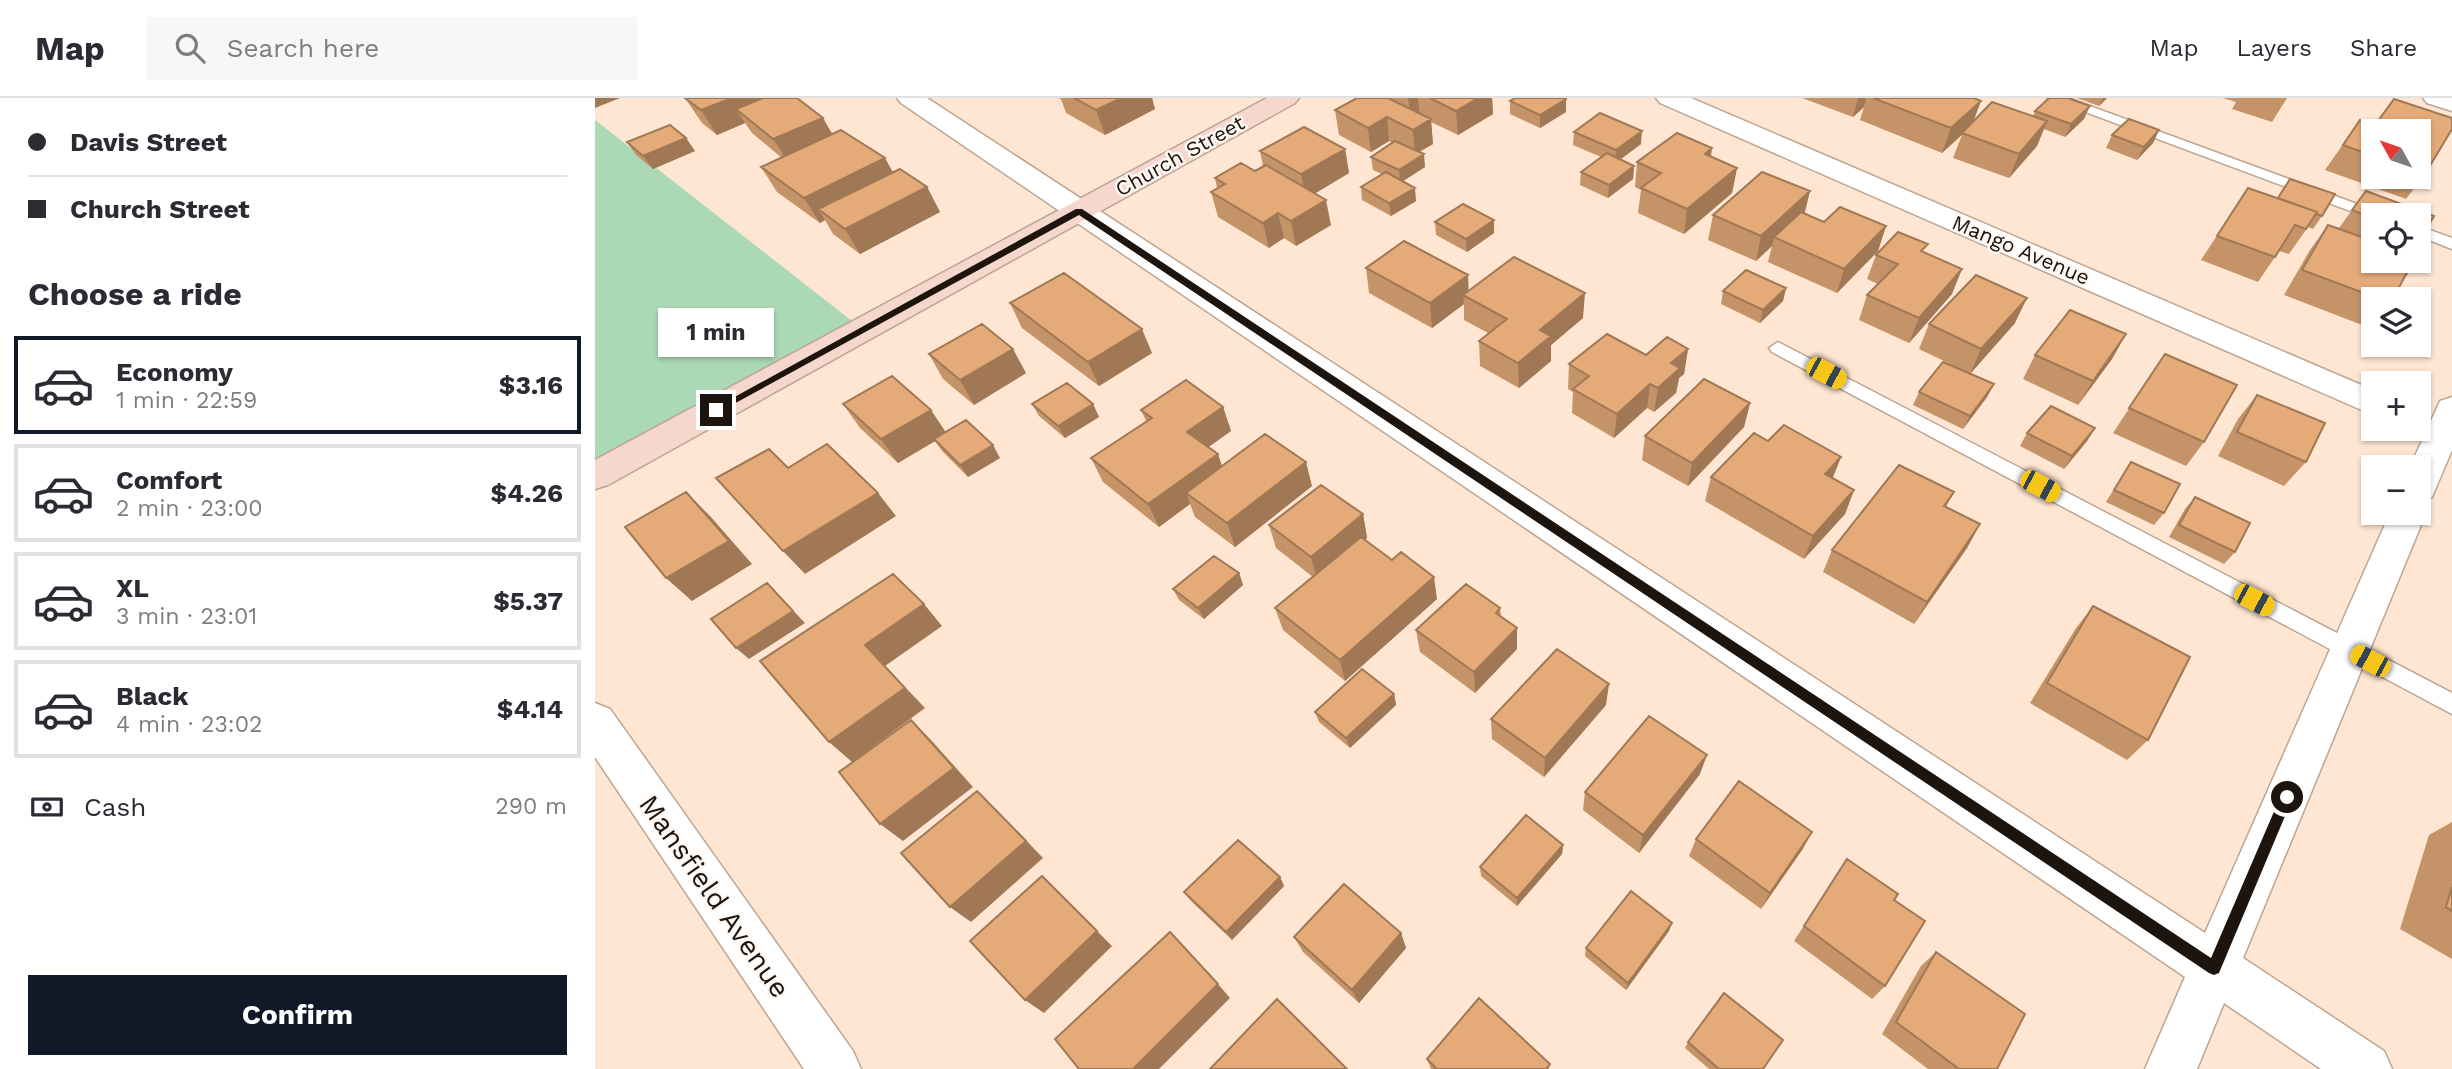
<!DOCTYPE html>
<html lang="en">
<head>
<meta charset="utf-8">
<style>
	body { margin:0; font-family:"Work Sans",sans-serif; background:#f7f7f7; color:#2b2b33; height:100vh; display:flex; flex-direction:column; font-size:26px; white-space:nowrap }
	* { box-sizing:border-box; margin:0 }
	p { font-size:23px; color:#7c7c81 }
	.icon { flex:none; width:38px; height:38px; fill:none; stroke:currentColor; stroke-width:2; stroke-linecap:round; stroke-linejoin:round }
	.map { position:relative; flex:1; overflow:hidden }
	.drawer { display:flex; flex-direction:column; background:#fff; width:595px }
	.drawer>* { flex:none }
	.banner { display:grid; align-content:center; height:154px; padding:0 28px; background:#fff }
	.needle { width:46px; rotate:310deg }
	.buttons { position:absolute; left:1766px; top:21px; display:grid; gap:14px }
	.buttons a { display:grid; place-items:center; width:70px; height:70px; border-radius:0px; background:#fff; box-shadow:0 2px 5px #0004; font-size:35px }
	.end { position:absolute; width:32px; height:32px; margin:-16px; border:9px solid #1d140d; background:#fff; box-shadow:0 0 0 4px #fff }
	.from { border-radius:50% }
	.bubble { position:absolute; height:49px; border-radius:0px; background:#fff; box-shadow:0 2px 5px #0004; font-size:23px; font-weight:700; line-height:49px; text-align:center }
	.car { position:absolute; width:21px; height:42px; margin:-21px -10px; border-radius:9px; box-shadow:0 0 5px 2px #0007; background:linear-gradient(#f5c518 24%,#345 0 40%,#f5c518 0 76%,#345 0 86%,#f5c518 0) }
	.banner b { display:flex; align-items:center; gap:24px; height:66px; font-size:26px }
	.banner b+b { border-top:2px solid #e1e1e2 }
	.banner i { width:18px; height:18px; background:#2b2b33 }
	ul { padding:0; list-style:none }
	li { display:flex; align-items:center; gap:21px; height:98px; margin:0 14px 10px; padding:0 14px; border:4px solid #e1e1e2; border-radius:0px }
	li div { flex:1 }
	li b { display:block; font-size:26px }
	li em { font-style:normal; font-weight:700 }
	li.active { border-color:#111827 }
	li>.icon { width:63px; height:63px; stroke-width:1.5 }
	h2 { padding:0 28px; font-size:32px; line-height:84px }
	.pay { display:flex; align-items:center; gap:18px; height:77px; padding:0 28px; font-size:26px }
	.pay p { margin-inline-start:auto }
	.primary-button { display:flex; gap:14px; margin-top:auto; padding:14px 28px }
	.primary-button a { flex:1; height:80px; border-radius:0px; background:#111827; color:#fff; font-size:28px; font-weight:700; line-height:80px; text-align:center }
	header { display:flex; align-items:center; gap:42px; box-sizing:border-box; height:98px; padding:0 35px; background:#fff; border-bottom:2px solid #e1e1e2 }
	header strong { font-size:33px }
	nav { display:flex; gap:38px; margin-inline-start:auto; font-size:24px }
	.search { width:490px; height:63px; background:#f7f7f7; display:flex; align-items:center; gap:18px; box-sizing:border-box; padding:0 24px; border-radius:0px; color:#7c7c81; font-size:26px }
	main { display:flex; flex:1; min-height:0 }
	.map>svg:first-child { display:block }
</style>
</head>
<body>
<header>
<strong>Map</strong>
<div class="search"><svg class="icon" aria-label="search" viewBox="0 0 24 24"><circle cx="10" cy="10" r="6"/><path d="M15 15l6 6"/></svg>Search here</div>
<nav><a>Map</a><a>Layers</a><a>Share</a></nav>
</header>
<main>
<section class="drawer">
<div class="banner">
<b><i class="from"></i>Davis Street</b>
<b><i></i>Church Street</b>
</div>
<h2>Choose a ride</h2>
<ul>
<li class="active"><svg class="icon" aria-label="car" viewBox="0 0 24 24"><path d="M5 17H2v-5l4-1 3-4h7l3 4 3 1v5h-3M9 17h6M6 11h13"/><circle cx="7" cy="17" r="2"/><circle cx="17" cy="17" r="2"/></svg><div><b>Economy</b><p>1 min · 22:59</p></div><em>$3.16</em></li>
<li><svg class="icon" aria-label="car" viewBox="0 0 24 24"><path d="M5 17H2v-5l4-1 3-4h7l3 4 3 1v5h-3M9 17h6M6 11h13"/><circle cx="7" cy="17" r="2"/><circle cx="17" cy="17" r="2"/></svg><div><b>Comfort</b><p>2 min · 23:00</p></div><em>$4.26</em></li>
<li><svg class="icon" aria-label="car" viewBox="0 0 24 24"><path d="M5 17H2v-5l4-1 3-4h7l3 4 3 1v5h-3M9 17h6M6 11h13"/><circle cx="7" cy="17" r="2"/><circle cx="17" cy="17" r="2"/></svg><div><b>XL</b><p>3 min · 23:01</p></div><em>$5.37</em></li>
<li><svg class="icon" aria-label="car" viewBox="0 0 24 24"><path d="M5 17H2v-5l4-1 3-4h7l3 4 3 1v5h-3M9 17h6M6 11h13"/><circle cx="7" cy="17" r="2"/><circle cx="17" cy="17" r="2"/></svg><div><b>Black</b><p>4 min · 23:02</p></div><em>$4.14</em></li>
</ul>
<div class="pay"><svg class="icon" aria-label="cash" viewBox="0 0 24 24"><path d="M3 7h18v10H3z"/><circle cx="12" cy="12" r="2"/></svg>Cash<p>290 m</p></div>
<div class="primary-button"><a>Confirm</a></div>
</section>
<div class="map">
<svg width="1857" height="971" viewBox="0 0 1857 971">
	<rect width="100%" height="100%" fill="#ffe6d2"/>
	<path fill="#abd9b5" d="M0 22 257 223 0 362Z"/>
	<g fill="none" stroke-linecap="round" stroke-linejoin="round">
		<g stroke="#bca592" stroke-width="3">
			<path id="lane" d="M1453 0H1473L1784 114 1787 117H1778V121L1774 120Z
				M1824 128 1857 140V151L1824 138Z
				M1183 244 1857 595V616L1177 254 1174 250Z"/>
		</g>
		<g stroke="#bca592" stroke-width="3">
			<path id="street" d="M302 0H332L1610 835 1795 415H1824V404L1826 405 1831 415 1648 860 1789 953 1797 971H1726L1629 905 1602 971H1550L1590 879 306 5Z
				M1061 0H1096L1778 292V317L1065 5Z
				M1828 0H1857V13L1832 5Z
				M1857 299V352L1837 399 1824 402V369H1815L1845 303Z
				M0 605 15 611 258 953 266 971H209L0 659Z"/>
		</g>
		<g stroke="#bca592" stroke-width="3">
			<path id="secondary" d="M672 0H704L700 5 13 387 0 391V362Z"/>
		</g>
		<use href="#lane" fill="#fff" fill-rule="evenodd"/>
		<use href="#street" fill="#fff" fill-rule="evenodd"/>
		<use href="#secondary" fill="#f5d7ce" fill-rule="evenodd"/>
	</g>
	<path fill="#c49368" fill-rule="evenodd" d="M90 0H202L238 36 298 74 332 89 345 114 265 156 238 136 230 122 225 125 182 94 166 69 187 60 157 35 150 25 122 37 107 25Z
		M463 0H557L560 11 510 37 471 15 466 1Z
		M762 0H897L898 16 863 37 836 24 838 46 824 54 830 69 808 83 821 103 796 118 767 102 766 89 787 76 778 72 776 59 797 45 794 43 776 54 744 37 740 12Z
		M1207 0H1379L1386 3 1378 23 1438 18 1440 13 1489 21 1470 39 1449 31 1442 48 1414 80 1358 60 1367 37 1347 55 1265 22 1269 9 1258 19Z
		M1482 0H1512L1504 8Z
		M1628 0H1692L1677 24 1637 11 1641 4Z
		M971 1V14L945 30 915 16V3Z
		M1799 1 1857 20V31L1830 76 1811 101 1730 72 1765 22 1780 27ZM1778 33H1824V79H1778Z
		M1564 32 1558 45 1542 62 1511 50 1517 37Z
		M979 34 1046 46 1025 62 1039 68 1038 81 1013 100 985 87 986 74 1006 59 978 47Z
		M91 40 100 53 58 71 41 57 32 44Z
		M750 51 754 75 720 95 736 127 701 148 689 140 674 150 623 119 616 94 622 90 620 80 660 73 668 68 665 53Z
		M1116 59 1142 70 1137 95 1089 136 1043 115 1046 92 1040 89 1042 64Z
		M1653 90 1727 118 1718 131 1713 129 1694 156 1684 153 1663 184 1606 162Z
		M1771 93 1839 118 1824 143V117H1778V163H1821L1815 173 1807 184 1798 201H1778V226L1775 230 1689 197 1715 152 1733 127 1744 130Z
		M1209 115 1229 124 1291 128 1283 153 1242 195 1173 164 1177 148 1161 163 1113 142 1118 117Z
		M840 124 899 135 872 154 841 137Z
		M1330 155 1357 196 1314 245 1264 222 1272 197 1283 186 1272 181 1281 157Z
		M771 170 873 177V193L988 220 956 247V263L924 290 885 268 884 243 893 235 869 222V206L837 230 774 195Z
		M1191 190 1188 203 1165 225 1126 206 1128 193Z
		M415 205 557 255 504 288 427 230Z
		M1420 225 1375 276 1399 286 1392 299 1368 331 1318 307 1324 294 1374 275 1324 251 1334 226Z
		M1531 236 1517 261 1483 307 1428 281 1440 257Z
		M1093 251 1089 276 1084 280 1081 295 1059 314 1052 310 1019 340 977 315 978 294 973 291 974 266Z
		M334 256 431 275 379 307 348 281Z
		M1570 256 1609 344 1591 368 1518 335Z
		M1662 297 1711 364 1689 388 1623 358 1643 321Z
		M1155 305 1149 329 1093 388 1047 362 1050 338Z
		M248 306 351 334 405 360 373 379 347 353 340 343 303 365 265 330Z
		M437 306H498L504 319 470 340 444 318Z
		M628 309 636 333 613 349 627 368 717 388 640 449 600 419 595 406 564 429 508 384 496 360 551 323 546 312Z
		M1500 330 1492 343 1469 371 1425 348 1432 335Z
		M1536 364 1569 415 1559 427 1511 404Z
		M1116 379 1238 380 1259 392 1250 416 1209 461 1110 403Z
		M1359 394 1351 409 1385 426 1372 450 1319 526 1228 474 1237 452Z
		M1600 399 1640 454 1629 466 1574 439 1590 411Z
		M768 416 772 440 770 442 842 501 750 583 688 532 680 510 718 479 681 450 674 427Z
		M644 475 648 487 609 521 584 502 578 491Z
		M1498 508 1553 642 1532 662 1435 605 1481 530Z
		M905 510 906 518 922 551 880 595 825 554 821 532Z
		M799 596 801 607 755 650 724 624 720 614Z
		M1011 607 949 679 897 641 896 621Z
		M1105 676 1044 755 988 712 990 694Z
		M1857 724V861L1805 831 1834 737Z
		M1217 734 1207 752 1166 811 1094 758 1101 741Z
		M968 747 967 756 922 808 886 778 885 769Z
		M1252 761 1299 802 1290 888 1277 901 1199 843Z
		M685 779 689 788 637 842 596 803 589 794Z
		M1074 833 1031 892 990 858 991 850Z
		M806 835 811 850 764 905 708 854 699 839Z
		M1341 854 1402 971H1333L1287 936 1326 868Z
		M1093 944 1168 971H1114L1090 950Z
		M832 961 955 966 954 971H836Z"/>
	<path fill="#a07855" d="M0 0H25L0 10Z
		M137 0H192L141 11 150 25 122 37 106 12Z
		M526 0H557L560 11 510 37 501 12Z
		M813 0H823L825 19 816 24Z
		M883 0H897L898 16 863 37 861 13Z
		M1263 0H1271L1269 9 1258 19Z
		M1508 0H1512L1504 8Z
		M971 1V14L945 30V17Z
		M1386 3 1377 27 1347 55 1356 30Z
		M1495 8 1489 21 1470 39 1476 26Z
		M792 19 794 43 776 54 773 30Z
		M228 20 242 44 194 65 178 41Z
		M836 21 838 46 820 56 818 32Z
		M1452 23 1442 48 1414 80 1424 56Z
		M1564 32 1558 45 1542 62 1549 49Z
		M1047 33 1046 46 1020 65 1021 52Z
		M91 40 100 53 58 71 48 58Z
		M1117 50 1114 75 1110 56Z
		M750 51 754 75 711 101 706 76Z
		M829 56 830 69 805 85 804 72Z
		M290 60 304 85 223 111 230 122 225 125 209 100Z
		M1039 68 1038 81 1013 100 1014 87Z
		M1142 70 1137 95 1089 136 1092 111Z
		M332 89 345 114 265 156 250 131Z
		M820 90 821 103 796 118 794 105Z
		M1215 93 1209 118 1179 139 1177 148 1161 163 1166 138Z
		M731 102 736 127 701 148 696 123Z
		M683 115 689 140 674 150 668 125Z
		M899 122V135L872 154 871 141Z
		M1291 128 1283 153 1242 195 1249 171Z
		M1367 171 1357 196 1314 245 1324 220Z
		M873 177 874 200 868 197 869 206 837 230 835 205Z
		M1191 190 1188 203 1165 225 1168 212Z
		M990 195 988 220 956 247V263L924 290 923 265 945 232Z
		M1432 200 1420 225 1375 276 1386 251Z
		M547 231 557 255 504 288 493 264Z
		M1531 236 1517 261 1483 307 1498 283Z
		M418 251 431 275 379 307 365 282Z
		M1093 251 1089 276 1084 280 1081 295 1059 314 1063 290 1076 265Z
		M1055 286 1052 310 1019 340 1022 316Z
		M1399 286 1392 299 1368 331 1375 318Z
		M1155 305 1149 329 1093 388 1097 365Z
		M498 306 504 319 470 340 463 328Z
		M628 309 636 333 601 358 592 334Z
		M336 312 352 336 303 365 286 341Z
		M1500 330 1492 343 1469 371 1477 358Z
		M398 347 405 360 373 379 365 367Z
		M623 356 631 380 591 395 595 406 564 429 553 406Z
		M1246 359 1237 382 1230 376Z
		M711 364 717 388 640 449 632 425Z
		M1259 392 1250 416 1209 461 1218 438Z
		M91 394 115 418 157 466 97 503 71 480Z
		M283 395 301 418 210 476 188 453Z
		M768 416 772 440 722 481 716 459Z
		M1385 426 1372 450 1319 526 1332 504Z
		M644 475 648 487 609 521 603 510Z
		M839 479 842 501 750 583 745 562Z
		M172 485 210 525 154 561 141 550Z
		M329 506 347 528 290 568 330 610 257 664 234 644 270 547Z
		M922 530V551L880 595 879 574Z
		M1014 586 1011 607 949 679 950 660Z
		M799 596 801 607 755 650 751 640Z
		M316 622 336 642 378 689 308 743 285 726Z
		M1112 657 1105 676 1044 755 1048 737Z
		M401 711 448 760 376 824 355 809Z
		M1217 734 1207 752 1166 811 1175 795Z
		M968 747 967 756 922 808V800Z
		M447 778 517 848 449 915 430 902Z
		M685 779 689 788 637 842 631 834Z
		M1077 825 1074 833 1031 892 1033 885Z
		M806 835 811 850 764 905 757 892Z
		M623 886 635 900 564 971H538Z"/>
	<path fill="#e4ab79" stroke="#a07855" stroke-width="2" d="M90 0H137L106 12Z
		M168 0H202L228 20 178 41 141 11Z
		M479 0H526L501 12Z
		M762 0H793L836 21 818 32 792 19 773 30 740 12Z
		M835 0H883L861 13Z
		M920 0H970L971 1 945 17 915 3Z
		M1278 0H1379L1386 3 1356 30Z
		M1454 0H1473L1495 8 1476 26 1440 13Z
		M1799 1 1857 20V31L1830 76 1824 73V33H1778V58L1748 47 1765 22 1780 27Z
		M1397 4 1452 23 1424 56 1367 35Z
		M1005 15 1047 33 1021 52 979 34Z
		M1534 21 1564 32 1549 49 1517 37Z
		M75 27 91 40 48 58 32 44Z
		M709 29 750 51 706 76 665 53Z
		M246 32 290 60 209 100 166 69Z
		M1082 35 1117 50 1110 56 1142 70 1092 111 1046 90 1066 75 1042 64Z
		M800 43 829 56 804 72 776 59Z
		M1012 55 1039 68 1014 87 986 74Z
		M646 65 660 73 671 67 731 102 696 123 683 115 668 125 616 94 630 86 620 80Z
		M305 71 332 89 250 131 223 111Z
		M791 74 820 90 794 105 766 89Z
		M1167 74 1215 93 1166 138 1118 117Z
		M1695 81 1740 96 1727 118 1721 116 1722 114 1683 100Z
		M1653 90 1722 114 1711 131 1700 127 1680 159 1622 138Z
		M1771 93 1839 118 1827 138 1824 137V117H1778V120L1757 112Z
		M868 106 899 122 871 141 840 124Z
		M1245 109 1291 128 1249 171 1179 139 1206 114 1229 124Z
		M1733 127 1778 143V163H1821L1815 173 1813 172 1798 201H1785L1707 172Z
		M1303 134 1333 146 1326 153 1367 171 1324 220 1272 197 1303 166 1281 157Z
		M809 143 873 177 835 205 771 170Z
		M919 159 990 195 945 232 956 238 923 265 884 243 912 221 868 197Z
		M1151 172 1191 190 1168 212 1128 193Z
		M469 175 547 231 493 264 415 205Z
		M1381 177 1432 200 1386 251 1334 226Z
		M1475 212 1531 236 1498 283 1440 257Z
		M387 226 418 251 365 282 334 256Z
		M1012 236 1051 257 1072 239 1093 251 1076 265 1085 270 1063 290 1055 286 1022 316 978 291 994 278 974 266Z
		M1570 256 1642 287 1609 344 1534 310Z
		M1348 264 1399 286 1375 318 1324 294Z
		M297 278 336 312 286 341 248 306Z
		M1109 281 1155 305 1097 365 1050 338Z
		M591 282 628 309 592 334 623 356 553 406 496 360 557 320 546 312Z
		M472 285 498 306 463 328 437 306Z
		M1662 297 1730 325 1711 364 1642 334Z
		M1456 308 1500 330 1477 358 1432 335Z
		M371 322 398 347 365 367 339 341Z
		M1189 327 1246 359 1230 376 1259 392 1218 438 1116 379 1159 335 1173 343Z
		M670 336 711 364 632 425 591 395Z
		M232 346 283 395 188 453 121 380 174 351 193 370Z
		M1536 364 1585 386 1569 415 1519 392Z
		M1304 367 1359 394 1349 408 1385 426 1332 504 1237 452Z
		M726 387 768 416 716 459 674 427Z
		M91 394 134 443 71 480 30 429Z
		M1600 399 1655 425 1640 454 1584 427Z
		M766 439 797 462 806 454 839 479 745 562 680 510Z
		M619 458 644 475 603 510 578 491Z
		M298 476 329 506 270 547 310 590 234 644 165 563Z
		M172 485 198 513 141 550 116 521Z
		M871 486 905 510 901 515 922 530 879 574 821 532Z
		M1498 508 1595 559 1553 642 1452 585Z
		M962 551 1014 586 950 660 896 621Z
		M767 571 799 596 751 640 720 614Z
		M1054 618 1112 657 1048 737 990 694Z
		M316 622 359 670 285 726 244 674Z
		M1144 683 1217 734 1175 795 1101 741Z
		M382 693 431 743 355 809 306 755Z
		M931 717 968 747 922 800 885 769Z
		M643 742 685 779 631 834 589 794Z
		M1252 761 1303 796 1299 802 1330 823 1290 888 1209 828Z
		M447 778 502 833 430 902 375 843Z
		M749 786 806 835 757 892 699 839Z
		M1857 789V813L1851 809Z
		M1036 793 1077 825 1033 885 991 850Z
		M575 834 623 886 538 971H484L460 941Z
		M1341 854 1430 916 1402 971H1364L1301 924Z
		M1129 895 1188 942 1168 971H1124L1093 944Z
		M884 900 955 966 951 971H842L832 961Z
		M682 901 752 971H615Z"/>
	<path fill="#1d140d" d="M481 111H487L1616 860 1687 695H1697L1698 699 1624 875 1619 877 1614 875 484 117 124 314 116 312Z"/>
	<g text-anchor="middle" stroke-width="5" stroke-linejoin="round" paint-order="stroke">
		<g font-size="21" fill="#1d140d" stroke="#fdf8f4">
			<text transform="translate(585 58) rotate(-29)" y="7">Church Street</text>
			<text transform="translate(1426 152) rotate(23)" y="7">Mango Avenue</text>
		</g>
		<g font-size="28" fill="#1d140d" stroke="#fdf8f4">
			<text transform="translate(120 798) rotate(55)" y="10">Mansfield Avenue</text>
		</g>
	</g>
</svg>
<div class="buttons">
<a><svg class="needle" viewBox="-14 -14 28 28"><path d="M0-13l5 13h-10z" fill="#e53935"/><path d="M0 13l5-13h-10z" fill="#7c7c81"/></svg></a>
<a><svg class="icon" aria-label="locate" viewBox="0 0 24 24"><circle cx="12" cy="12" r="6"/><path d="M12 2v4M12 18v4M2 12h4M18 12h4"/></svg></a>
<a><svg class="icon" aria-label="layers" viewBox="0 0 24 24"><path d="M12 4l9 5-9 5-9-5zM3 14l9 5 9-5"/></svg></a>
<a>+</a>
<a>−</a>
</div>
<i class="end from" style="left:1692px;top:699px"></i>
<i class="end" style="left:121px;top:312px"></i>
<div class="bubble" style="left:63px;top:210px;width:116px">1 min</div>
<i class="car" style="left:1231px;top:275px;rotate:118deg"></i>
<i class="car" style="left:1445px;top:388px;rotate:118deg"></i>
<i class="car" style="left:1659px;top:502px;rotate:118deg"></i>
<i class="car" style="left:1775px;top:563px;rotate:298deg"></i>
</div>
</main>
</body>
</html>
